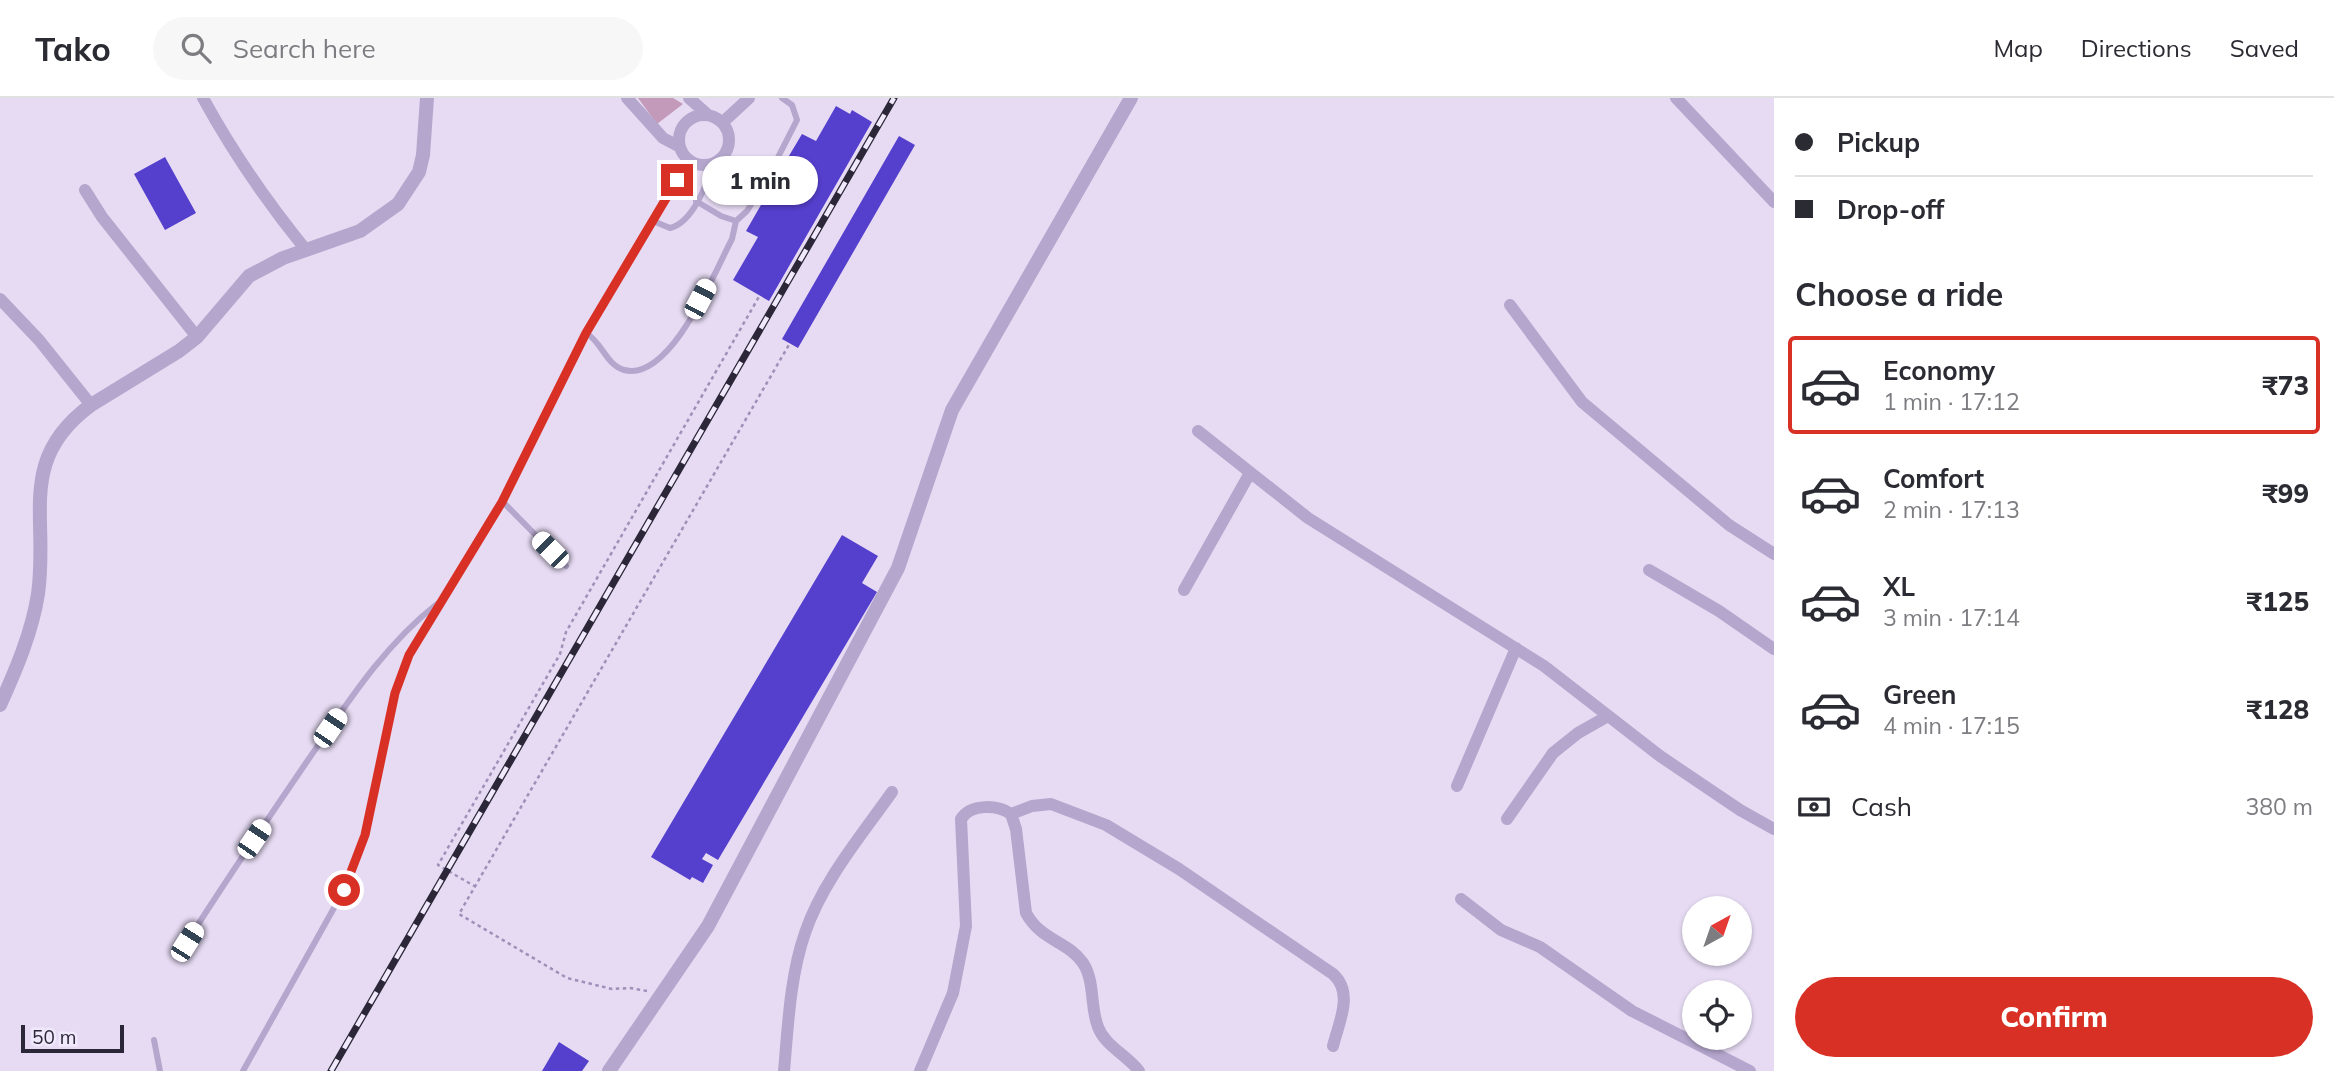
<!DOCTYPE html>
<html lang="en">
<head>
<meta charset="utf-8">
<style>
	body { margin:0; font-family:Mulish,sans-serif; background:#f7f7f7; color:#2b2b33; height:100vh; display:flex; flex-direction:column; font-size:26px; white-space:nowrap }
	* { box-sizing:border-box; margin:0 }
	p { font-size:23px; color:#7c7c81 }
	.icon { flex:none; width:38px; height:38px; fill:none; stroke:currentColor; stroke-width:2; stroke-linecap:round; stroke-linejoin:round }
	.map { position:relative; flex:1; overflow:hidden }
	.sheet { display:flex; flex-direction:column; background:#fff; width:560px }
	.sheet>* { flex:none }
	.banner { display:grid; align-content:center; height:154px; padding:0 21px; background:#fff }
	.needle { width:46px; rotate:40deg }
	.buttons { position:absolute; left:1682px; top:798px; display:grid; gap:14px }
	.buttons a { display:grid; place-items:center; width:70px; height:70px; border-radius:50%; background:#fff; box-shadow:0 2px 5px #0004; font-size:35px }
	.scale { position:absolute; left:21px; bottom:18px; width:103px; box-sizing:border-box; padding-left:7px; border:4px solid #2b2738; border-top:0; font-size:19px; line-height:24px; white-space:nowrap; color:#2b2738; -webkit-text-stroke:5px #f0e8fb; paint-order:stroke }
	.end { position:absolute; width:32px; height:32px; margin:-16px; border:9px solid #d93025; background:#fff; box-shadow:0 0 0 4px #fff }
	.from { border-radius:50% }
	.bubble { position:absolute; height:49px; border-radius:24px; background:#fff; box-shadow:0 2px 5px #0004; font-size:23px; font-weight:800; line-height:49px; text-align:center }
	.car { position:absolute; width:21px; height:42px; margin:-21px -10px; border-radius:9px; box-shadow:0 0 5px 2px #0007; background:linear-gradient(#fff 24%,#345 0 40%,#fff 0 76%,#345 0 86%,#fff 0) }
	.banner b { display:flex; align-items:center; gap:24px; height:66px; font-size:26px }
	.banner b+b { border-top:2px solid #e1e1e2 }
	.banner i { width:18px; height:18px; background:#2b2b33 }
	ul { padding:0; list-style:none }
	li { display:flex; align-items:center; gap:21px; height:98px; margin:0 14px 10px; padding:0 7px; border:4px solid transparent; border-radius:7px }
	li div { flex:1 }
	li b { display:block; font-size:26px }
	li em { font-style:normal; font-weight:800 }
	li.on { border-color:#d93025 }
	li>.icon { width:63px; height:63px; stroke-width:1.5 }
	h2 { padding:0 21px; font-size:32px; line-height:84px }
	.pay { display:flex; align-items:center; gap:18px; height:77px; padding:0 21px; font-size:26px }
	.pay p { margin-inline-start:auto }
	.primary-button { display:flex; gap:14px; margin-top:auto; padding:14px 21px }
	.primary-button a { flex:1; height:80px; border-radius:42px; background:#d93025; color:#fff; font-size:28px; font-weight:800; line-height:80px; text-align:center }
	header { display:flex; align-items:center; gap:42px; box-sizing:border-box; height:98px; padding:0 35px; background:#fff; border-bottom:2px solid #e1e1e2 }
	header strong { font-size:33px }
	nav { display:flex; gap:38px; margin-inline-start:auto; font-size:24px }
	.search { width:490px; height:63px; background:#f7f7f7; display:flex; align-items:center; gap:18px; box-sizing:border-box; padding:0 24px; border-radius:38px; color:#7c7c81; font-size:26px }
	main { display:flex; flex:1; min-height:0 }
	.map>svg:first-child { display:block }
</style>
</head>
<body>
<header>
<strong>Tako</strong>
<div class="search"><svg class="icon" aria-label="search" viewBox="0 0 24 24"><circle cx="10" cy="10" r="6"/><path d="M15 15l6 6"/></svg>Search here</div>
<nav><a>Map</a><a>Directions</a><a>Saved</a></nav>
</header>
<main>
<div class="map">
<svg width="1774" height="973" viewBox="0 0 1774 973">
	<rect width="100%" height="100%" fill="#e6dbf3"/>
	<path fill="#c39ab9" d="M638 0H673L683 6 657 26Z"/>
	<path fill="#553fcd" d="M836 8 850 16 852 12 872 24 769 203 733 182 758 139 746 133 769 93 757 85 768 66 780 73 802 36 816 43Z
		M899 38 915 47 798 250 782 241Z
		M165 59 196 115 165 132 134 76Z
		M842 437 878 458 862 485 877 494 718 762 706 755 702 761 713 767 703 785 692 779 690 782 651 759Z
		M559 944 589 963 582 973H542Z"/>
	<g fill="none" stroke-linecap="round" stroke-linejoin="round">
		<path stroke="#9e90b8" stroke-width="2.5" stroke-dasharray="3.5 3.5" stroke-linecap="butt" d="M476 789 438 767 560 556 566 534 760 197
			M647 893 630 890 612 891 567 880 459 816 790 245"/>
		<path stroke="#b4a6cc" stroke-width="6" d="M773 69 797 22 792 7 782 0
			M696 103 721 118 736 123 747 113 762 89
			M653 123 670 130C692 125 708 86 712 65
			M586 235C602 244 606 267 624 272 671 284 715 173 732 141L736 123
			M502 403 566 468
			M187 844C226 782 267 722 308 662 346 607 384 547 437 506
			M154 942 160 973
			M243 973 344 792 365 737 395 595 409 557 502 403 586 235 689 61"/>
		<path stroke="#b4a6cc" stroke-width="12" d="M203 0C233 55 267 104 306 152
			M627 0 663 40 680 49
			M689 0 708 17
			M1676 0 1774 104
			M679 42a25 25 0 1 1 50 0a25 25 0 1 1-50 0Z
			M722 25 749 0
			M85 92 102 119 197 239
			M0 201 39 242 91 307
			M1510 207 1582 304 1729 427 1774 456
			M1198 333 1308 420 1544 568 1660 658 1740 712 1774 731
			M1649 472 1719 513 1774 551
			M1184 492 1250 375
			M1457 688 1516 550
			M1011 716 1032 708 1051 706 1106 727 1179 771 1333 876C1354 895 1339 924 1333 948
			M1507 721 1553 655 1578 635 1608 618
			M1461 801 1501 832 1540 849 1632 913 1750 973
			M784 973C788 928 790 878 805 835 822 784 861 738 892 694
			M920 973 953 895 966 828 961 721C971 705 998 707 1011 716L1016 731 1026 815C1041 843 1068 843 1083 865 1095 883 1090 909 1098 929 1105 948 1127 957 1139 973"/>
		<path stroke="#b4a6cc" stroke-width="14" d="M0 607C16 572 32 534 38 496 49 419 16 362 91 307L179 253 197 239 249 178 283 160 360 133 398 106 419 74 423 57 427 0
			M609 973 708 828 898 470 952 312 1131 0"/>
		<g stroke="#2b2738" stroke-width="7">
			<path id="rail" d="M331 973 894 0"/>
		</g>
		<use href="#rail" stroke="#f0e8fb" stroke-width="4.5" stroke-dasharray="13" stroke-linecap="butt"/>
	</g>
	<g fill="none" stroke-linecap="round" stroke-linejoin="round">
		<path stroke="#d93025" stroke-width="9" d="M344 792 365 737 395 595 409 557 502 404 586 235 677 82"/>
	</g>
</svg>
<div class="buttons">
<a><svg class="needle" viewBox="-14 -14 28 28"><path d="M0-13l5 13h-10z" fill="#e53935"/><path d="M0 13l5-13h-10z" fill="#7c7c81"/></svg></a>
<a><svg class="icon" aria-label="locate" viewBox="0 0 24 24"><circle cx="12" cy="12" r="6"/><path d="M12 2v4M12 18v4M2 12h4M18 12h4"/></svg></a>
</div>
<div class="scale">50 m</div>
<i class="end from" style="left:344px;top:792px"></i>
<i class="end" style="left:677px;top:82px"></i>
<div class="bubble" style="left:702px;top:58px;width:116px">1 min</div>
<i class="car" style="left:700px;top:201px;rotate:28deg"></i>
<i class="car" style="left:550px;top:452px;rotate:315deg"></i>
<i class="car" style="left:330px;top:630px;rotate:34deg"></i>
<i class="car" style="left:254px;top:741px;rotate:34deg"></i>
<i class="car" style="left:187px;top:844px;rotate:32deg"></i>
</div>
<section class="sheet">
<div class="banner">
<b><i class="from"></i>Pickup</b>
<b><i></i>Drop-off</b>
</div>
<h2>Choose a ride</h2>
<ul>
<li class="on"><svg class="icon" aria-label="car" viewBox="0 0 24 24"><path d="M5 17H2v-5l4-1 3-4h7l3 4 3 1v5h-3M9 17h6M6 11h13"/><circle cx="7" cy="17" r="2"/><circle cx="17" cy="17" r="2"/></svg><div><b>Economy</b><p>1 min · 17:12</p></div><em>₹73</em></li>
<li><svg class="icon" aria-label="car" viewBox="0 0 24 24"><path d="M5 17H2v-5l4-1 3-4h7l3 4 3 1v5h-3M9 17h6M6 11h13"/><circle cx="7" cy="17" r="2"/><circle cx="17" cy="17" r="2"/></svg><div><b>Comfort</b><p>2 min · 17:13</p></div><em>₹99</em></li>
<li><svg class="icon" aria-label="car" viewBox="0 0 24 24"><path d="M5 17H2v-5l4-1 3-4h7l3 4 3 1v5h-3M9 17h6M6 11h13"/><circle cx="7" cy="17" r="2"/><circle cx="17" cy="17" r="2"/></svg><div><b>XL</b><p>3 min · 17:14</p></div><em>₹125</em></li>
<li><svg class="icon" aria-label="car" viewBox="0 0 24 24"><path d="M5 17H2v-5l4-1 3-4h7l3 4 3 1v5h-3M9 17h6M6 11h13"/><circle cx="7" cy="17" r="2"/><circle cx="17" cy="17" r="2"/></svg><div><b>Green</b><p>4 min · 17:15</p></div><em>₹128</em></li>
</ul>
<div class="pay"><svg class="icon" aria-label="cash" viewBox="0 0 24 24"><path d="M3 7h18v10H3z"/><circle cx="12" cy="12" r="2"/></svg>Cash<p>380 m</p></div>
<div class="primary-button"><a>Confirm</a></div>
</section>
</main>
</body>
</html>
